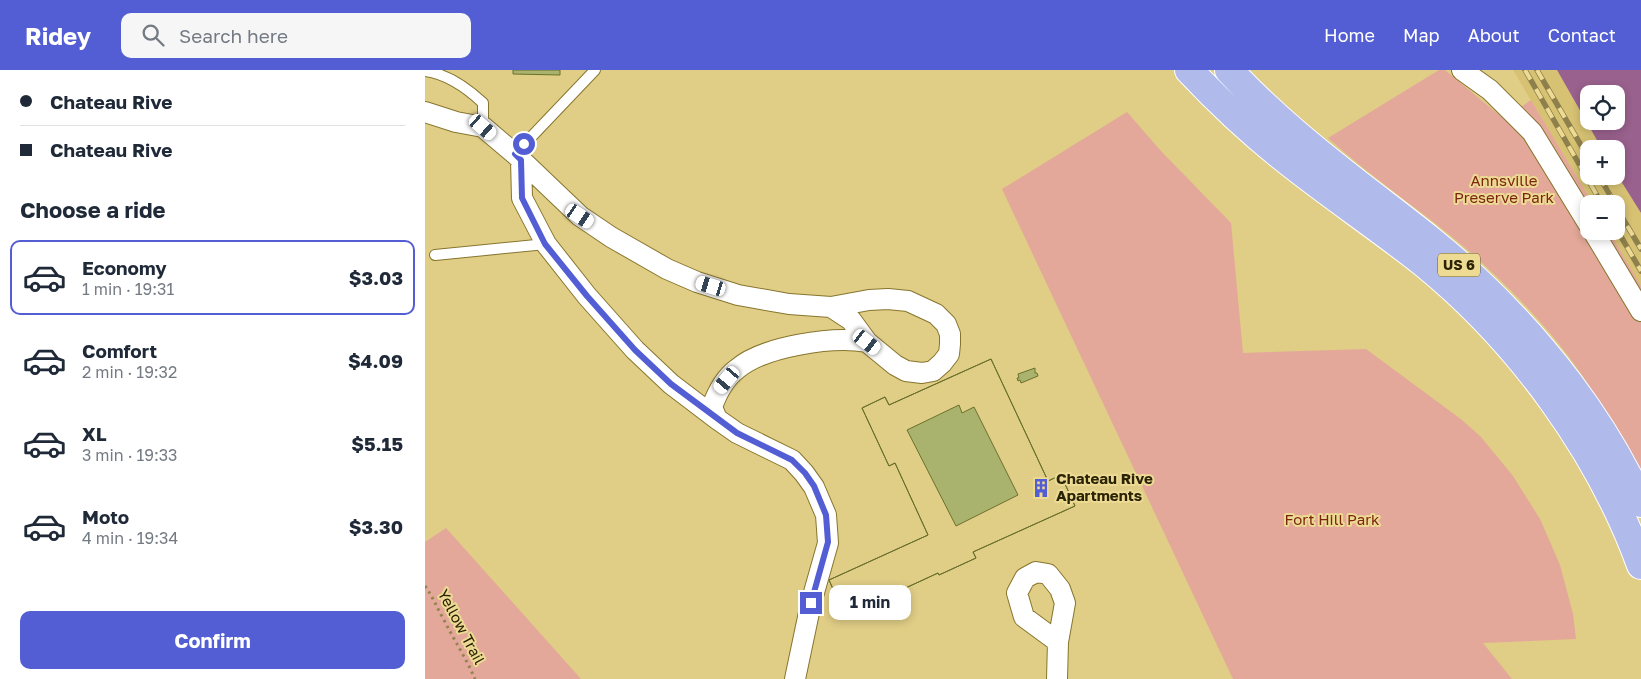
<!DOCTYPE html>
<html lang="en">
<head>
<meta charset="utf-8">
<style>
	body { margin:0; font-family:"Golos Text",sans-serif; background:#f6f6f7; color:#1f2937; height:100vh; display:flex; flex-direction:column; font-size:19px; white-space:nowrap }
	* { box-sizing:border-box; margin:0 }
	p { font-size:16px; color:#747a83 }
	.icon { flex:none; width:28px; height:28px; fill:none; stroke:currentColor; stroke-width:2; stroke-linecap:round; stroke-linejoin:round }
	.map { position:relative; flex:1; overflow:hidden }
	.panel { display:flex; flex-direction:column; background:#fff; width:425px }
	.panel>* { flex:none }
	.guide { display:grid; align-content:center; height:110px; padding:0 20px; background:#fff }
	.fabs { position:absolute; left:1155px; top:15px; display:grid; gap:10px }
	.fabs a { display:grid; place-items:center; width:45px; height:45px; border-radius:10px; background:#fff; box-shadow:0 2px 8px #0003; font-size:25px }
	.end { position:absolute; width:22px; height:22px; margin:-11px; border:6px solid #535ed4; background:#fff; box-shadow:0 0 0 2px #fff }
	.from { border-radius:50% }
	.bubble { position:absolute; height:35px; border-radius:10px; background:#fff; box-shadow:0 2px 8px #0003; font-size:16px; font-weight:700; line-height:35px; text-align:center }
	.car { position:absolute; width:15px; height:30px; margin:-15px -8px; border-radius:6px; box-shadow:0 0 4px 1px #0007; background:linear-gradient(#fff 24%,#345 0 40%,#fff 0 76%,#345 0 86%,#fff 0) }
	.guide b { display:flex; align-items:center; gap:18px; height:48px; font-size:19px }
	.guide b+b { border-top:1px solid #e0e1e3 }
	.guide i { width:12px; height:12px; background:#1f2937 }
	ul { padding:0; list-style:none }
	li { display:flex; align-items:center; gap:15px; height:75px; margin:0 10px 8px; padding:0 10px; border:2px solid transparent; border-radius:10px }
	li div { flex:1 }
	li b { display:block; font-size:19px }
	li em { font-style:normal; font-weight:700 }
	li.on { border-color:#535ed4 }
	li>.icon { width:45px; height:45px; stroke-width:1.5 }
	h2 { padding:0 20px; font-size:22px; line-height:60px }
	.action { display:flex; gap:10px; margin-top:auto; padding:10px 20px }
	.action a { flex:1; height:58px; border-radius:10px; background:#535ed4; color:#fff; font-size:20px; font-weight:700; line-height:58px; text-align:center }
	header { display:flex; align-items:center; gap:30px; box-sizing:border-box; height:70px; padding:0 25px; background:#535ed4; color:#fff }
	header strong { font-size:24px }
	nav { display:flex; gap:28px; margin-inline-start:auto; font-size:18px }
	.search { width:350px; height:45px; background:#f6f6f7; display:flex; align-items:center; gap:12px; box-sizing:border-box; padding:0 18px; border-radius:10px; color:#747a83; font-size:19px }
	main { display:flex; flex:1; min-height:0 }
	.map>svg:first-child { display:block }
</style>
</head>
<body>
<header>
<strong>Ridey</strong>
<div class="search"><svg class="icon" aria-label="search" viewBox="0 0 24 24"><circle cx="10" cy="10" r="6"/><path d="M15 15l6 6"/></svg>Search here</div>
<nav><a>Home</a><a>Map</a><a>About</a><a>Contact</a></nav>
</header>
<main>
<section class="panel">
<div class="guide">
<b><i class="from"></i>Chateau Rive</b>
<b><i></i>Chateau Rive</b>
</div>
<h2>Choose a ride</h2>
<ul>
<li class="on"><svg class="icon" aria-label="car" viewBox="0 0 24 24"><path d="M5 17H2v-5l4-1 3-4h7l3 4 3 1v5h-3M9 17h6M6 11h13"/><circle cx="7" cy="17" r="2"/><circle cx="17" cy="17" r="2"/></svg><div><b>Economy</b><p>1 min · 19:31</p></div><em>$3.03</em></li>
<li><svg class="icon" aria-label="car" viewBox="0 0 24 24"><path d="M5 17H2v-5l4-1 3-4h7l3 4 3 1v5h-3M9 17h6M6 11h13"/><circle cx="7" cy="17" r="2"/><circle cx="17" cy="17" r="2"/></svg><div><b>Comfort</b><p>2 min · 19:32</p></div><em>$4.09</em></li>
<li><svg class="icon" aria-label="car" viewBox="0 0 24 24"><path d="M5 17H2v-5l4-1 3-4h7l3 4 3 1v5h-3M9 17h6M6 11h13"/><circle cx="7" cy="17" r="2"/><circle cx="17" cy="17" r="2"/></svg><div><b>XL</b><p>3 min · 19:33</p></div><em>$5.15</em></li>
<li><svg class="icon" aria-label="car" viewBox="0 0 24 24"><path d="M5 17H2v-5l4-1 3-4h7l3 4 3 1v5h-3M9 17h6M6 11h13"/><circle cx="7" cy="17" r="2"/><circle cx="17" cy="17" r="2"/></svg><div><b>Moto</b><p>4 min · 19:34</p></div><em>$3.30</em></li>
</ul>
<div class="action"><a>Confirm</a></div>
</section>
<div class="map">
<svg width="1216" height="609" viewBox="0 0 1216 609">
	<rect width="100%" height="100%" fill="#e0cd86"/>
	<path fill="#d7c273" d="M1088 0H1132L1177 79H1164V106H1191V103L1216 143V216L1184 161H1191V134H1168Z"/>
	<path fill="#e3a899" d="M1014 0H1020L1079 49 1106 30 1168 134H1164V161H1184L1216 216V402C1199 372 1182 343 1163 314 1131 265 1089 221 1045 182 999 142 948 109 903 68Z
		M702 42 735 80 806 153 818 283 941 279 1037 350 1056 367 1088 406 1115 449 1135 495 1148 544 1151 569 1058 573 1087 609H808L577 119Z
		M21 458 156 609H0V472Z"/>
	<path fill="#99618d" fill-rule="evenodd" d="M1132 0H1216V143L1191 103V79H1177ZM1164 24H1191V51H1164Z"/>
	<path fill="#aab36d" stroke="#6a712c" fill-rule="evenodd" d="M88 0H135V5L88 4Z
		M566 289 623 411 636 405 650 436 548 482 551 488 514 505 513 503 420 546 404 510 503 465 470 393 464 396 437 338 460 327 464 335ZM534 335 537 343 549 337 593 425 531 456 482 360Z
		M566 289 623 411 636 405 650 436 548 482 551 488 514 505 513 503 420 546 404 510 503 465 470 393 464 396 437 338 460 327 464 335Z
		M610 298V303H612L613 306 596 313 595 310 593 311 592 308H594L593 304Z"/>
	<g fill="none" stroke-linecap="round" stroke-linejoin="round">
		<g stroke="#87752e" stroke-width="12">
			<path id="service" d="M0 1C23 4 42 18 58 33V57
				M90 84 170 0
				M10 185 121 174"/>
		</g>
		<g stroke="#87752e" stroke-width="22">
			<path id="minor" d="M1037 0 1065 20 1107 62 1164 155
				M0 42 31 52 58 57 90 84 155 146 186 167 242 199 272 212 313 225 364 234 406 237 426 250 442 272 470 295 481 301 497 303 508 301 517 293 524 284 525 274V264L521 254 511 244 483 231 463 229 444 230 406 237
				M96 90 97 128 121 174 162 226 210 280 246 314 292 349
				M1168 161 1216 241
				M611 502 623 504 635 519 640 533 633 572 599 547 592 523 600 508Z
				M370 609 386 533 403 473 401 445 389 417 379 403 367 390 312 363 292 349 287 337C292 323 300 308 312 299 339 276 408 266 442 272
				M632 609 633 572"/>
		</g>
		<g stroke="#fff" stroke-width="30">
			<path id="motorway" d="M764 0C795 33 828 64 864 92 908 127 956 159 1000 194 1094 271 1174 380 1216 495
				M804 0C839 38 878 71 919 103 963 138 1010 171 1051 210 1118 273 1178 350 1216 433"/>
		</g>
		<path stroke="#93844f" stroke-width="3" stroke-dasharray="2.5 4" stroke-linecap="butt" d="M0 516C8 527 12 538 19 550 29 570 41 588 50 609"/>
		<use href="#service" stroke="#fff" stroke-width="10"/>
		<use href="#minor" stroke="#fff" stroke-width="20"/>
		<use href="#motorway" stroke="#b0bbec" stroke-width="28"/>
		<g stroke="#8e804c" stroke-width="5.5">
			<path id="rail" d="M1100 0 1177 134
				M1112 0 1164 89
				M1174 106 1190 134
				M1191 137 1216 179
				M1191 158 1216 201"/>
		</g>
		<use href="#rail" stroke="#edda93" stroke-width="4" stroke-dasharray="11" stroke-linecap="butt"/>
	</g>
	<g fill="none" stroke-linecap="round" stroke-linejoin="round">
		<path stroke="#535ed4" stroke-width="6" d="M99 74 90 84 96 90 97 128 120 174 162 226 210 280 246 314 312 363 367 390 380 403 389 416 401 445 403 472 386 533"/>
	</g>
	<defs>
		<g id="building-bare" transform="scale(1.5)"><path d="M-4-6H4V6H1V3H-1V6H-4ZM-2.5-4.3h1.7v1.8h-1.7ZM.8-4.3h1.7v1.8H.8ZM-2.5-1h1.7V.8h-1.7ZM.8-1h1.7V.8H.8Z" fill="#535ed4" stroke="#edda93" stroke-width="2.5" paint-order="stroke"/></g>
	</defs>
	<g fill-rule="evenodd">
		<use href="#building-bare" x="616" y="418"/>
	</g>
	<g text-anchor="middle" stroke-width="4" stroke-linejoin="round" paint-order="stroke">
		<rect fill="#edda93" stroke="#655a30" stroke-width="1" x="1013" y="183.5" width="42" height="23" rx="4"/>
		<g font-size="14" font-weight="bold" fill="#2b2305">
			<text x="1034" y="200">US 6</text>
		</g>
		<g font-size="15" fill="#7b2510" stroke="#edda93">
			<text x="1079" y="116">Annsville<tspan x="1079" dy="17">Preserve Park</tspan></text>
			<text x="907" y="455">Fort Hill Park</text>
		</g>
		<g font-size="15" font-weight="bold" fill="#2b2305" stroke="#edda93" text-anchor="start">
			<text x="631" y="414">Chateau Rive<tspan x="631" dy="17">Apartments</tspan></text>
		</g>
		<g font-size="15" fill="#2b2305" stroke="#edda93">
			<text transform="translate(36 557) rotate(62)" y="5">Yellow Trail</text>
		</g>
	</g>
</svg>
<div class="fabs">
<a><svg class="icon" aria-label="locate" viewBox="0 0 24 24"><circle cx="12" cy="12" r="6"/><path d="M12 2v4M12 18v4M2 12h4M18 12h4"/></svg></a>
<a>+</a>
<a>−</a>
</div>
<i class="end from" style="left:99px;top:74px"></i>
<i class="end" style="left:386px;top:533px"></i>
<div class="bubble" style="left:404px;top:515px;width:82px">1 min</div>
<i class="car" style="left:58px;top:57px;rotate:131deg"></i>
<i class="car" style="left:155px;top:146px;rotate:124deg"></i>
<i class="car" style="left:286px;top:216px;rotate:287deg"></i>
<i class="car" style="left:442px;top:272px;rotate:128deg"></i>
<i class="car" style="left:302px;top:310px;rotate:220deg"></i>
</div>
</main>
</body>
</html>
